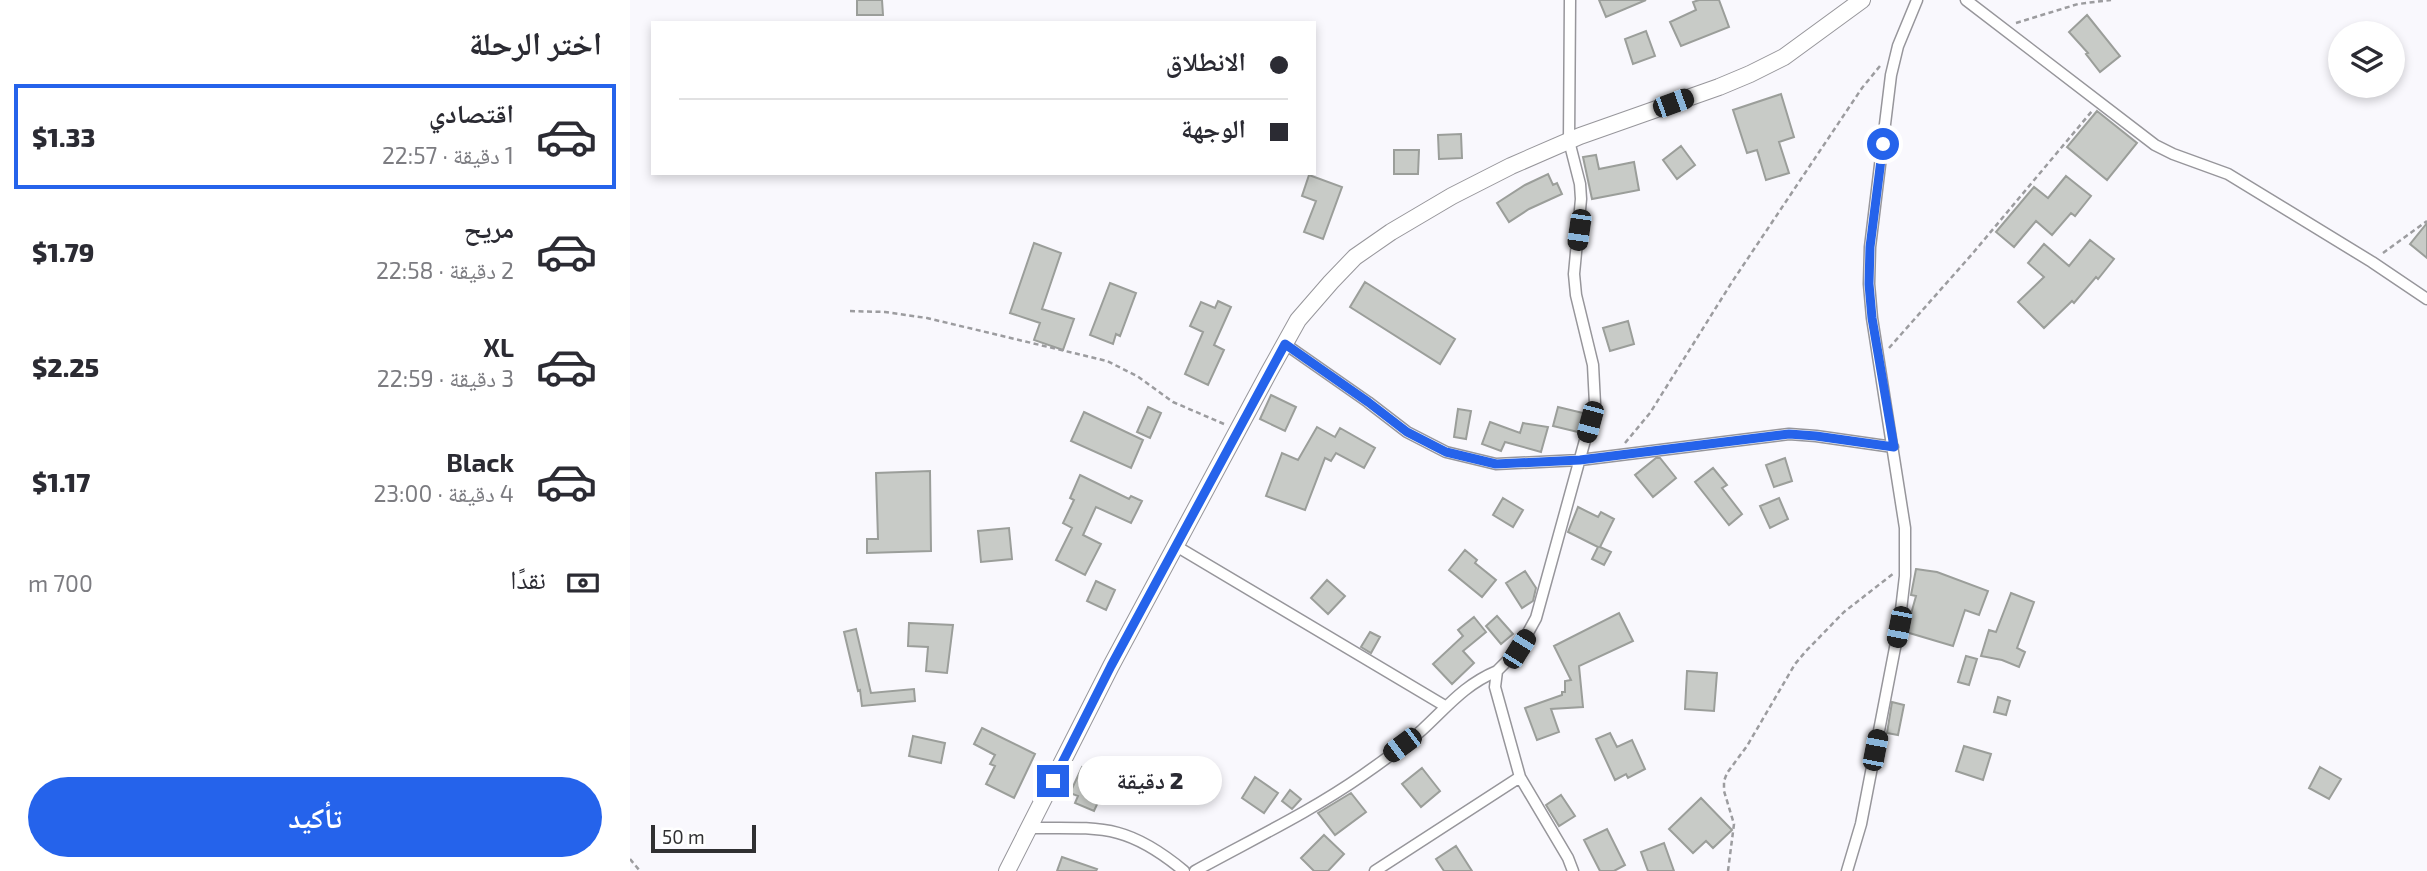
<!DOCTYPE html>
<html lang="ar">
<head>
<meta charset="utf-8">
<style>
	body { margin:0; font-family:"Exo 2","Noto Naskh Arabic",sans-serif; background:#f7f7f7; color:#2b2b33; direction:rtl; height:100vh; display:flex; flex-direction:column; font-size:26px; white-space:nowrap }
	* { box-sizing:border-box; margin:0 }
	p { font-size:23px; color:#7c7c81 }
	.icon { flex:none; width:38px; height:38px; fill:none; stroke:currentColor; stroke-width:2; stroke-linecap:round; stroke-linejoin:round }
	.map { position:relative; flex:1; overflow:hidden; direction:ltr }
	.side { display:flex; flex-direction:column; background:#fff; width:630px }
	.side>* { flex:none }
	.top-card { position:absolute; left:21px; top:21px; width:665px; height:154px; border-radius:0px; box-shadow:0 4px 10px #0003; direction:rtl; display:grid; align-content:center; height:154px; padding:0 28px; background:#fff }
	.buttons { position:absolute; left:1698px; top:21px; display:grid; gap:14px }
	.buttons a { display:grid; place-items:center; width:77px; height:77px; border-radius:50%; background:#fff; box-shadow:0 4px 10px #0003; font-size:35px }
	.scale { position:absolute; left:21px; bottom:18px; width:105px; box-sizing:border-box; padding-left:7px; border:4px solid #303032; border-top:0; font-size:19px; line-height:24px; white-space:nowrap; color:#303032; -webkit-text-stroke:5px #fff; paint-order:stroke }
	.end { position:absolute; width:32px; height:32px; margin:-16px; border:9px solid #2563eb; background:#fff; box-shadow:0 0 0 4px #fff }
	.from { border-radius:50% }
	.bubble { position:absolute; height:49px; border-radius:24px; background:#fff; box-shadow:0 4px 10px #0003; font-size:23px; font-weight:800; line-height:49px; text-align:center; direction:rtl }
	.car { position:absolute; width:21px; height:42px; margin:-21px -10px; border-radius:9px; box-shadow:0 0 5px 2px #0007; background:linear-gradient(#222 24%,#8ab4d8 0 40%,#222 0 76%,#8ab4d8 0 86%,#222 0) }
	.top-card b { display:flex; align-items:center; gap:24px; height:66px; font-size:26px }
	.top-card b+b { border-top:2px solid #e1e1e2 }
	.top-card i { width:18px; height:18px; background:#2b2b33 }
	ul { padding:0; list-style:none }
	li { display:flex; align-items:center; gap:21px; height:105px; margin:0 14px 10px; padding:0 14px; border:4px solid transparent; border-radius:0px }
	li div { flex:1 }
	li b { display:block; font-size:26px }
	li em { font-style:normal; font-weight:800 }
	li.active { border-color:#2563eb }
	li>.icon { width:63px; height:63px; stroke-width:1.5 }
	h2 { padding:0 28px; font-size:32px; line-height:84px }
	.pay { display:flex; align-items:center; gap:18px; height:77px; padding:0 28px; font-size:26px }
	.pay p { margin-inline-start:auto }
	.action { display:flex; gap:14px; margin-top:auto; padding:14px 28px }
	.action a { flex:1; height:80px; border-radius:42px; background:#2563eb; color:#fff; font-size:28px; font-weight:800; line-height:80px; text-align:center }
	main { display:flex; flex:1; min-height:0 }
	.map>svg:first-child { display:block }
</style>
</head>
<body>
<main>
<div class="map">
<svg width="1797" height="871" viewBox="0 0 1797 871">
	<rect width="100%" height="100%" fill="#f9f8fd"/>
	<path fill="#c8cbc7" stroke="#9b9e9a" stroke-width="2" d="M227 0H252L253 15H227Z
		M969 0H1016L976 17Z
		M1069 0H1089L1099 27 1051 46 1040 22 1066 10 1063 2Z
		M1457 15 1490 56 1470 72 1456 54 1458 53 1439 32Z
		M1016 31 1025 56 1003 64 995 39Z
		M1151 94 1164 137 1149 142 1159 173 1136 180 1127 150 1117 153 1103 110Z
		M1467 111 1507 143 1477 180 1437 147Z
		M831 134 832 158 809 159 808 135Z
		M1051 146 1065 165 1047 179 1033 160Z
		M764 150H789L788 174H764Z
		M966 155 969 169 1004 162 1009 190 962 199 953 157Z
		M918 174 923 185 927 183 932 194 899 209 879 222 867 203 895 185Z
		M679 175 712 187 693 239 674 232 686 201 672 196Z
		M1436 176 1461 196 1445 216 1441 213 1422 235 1406 221 1384 247 1366 232 1404 187 1418 198Z
		M1797 223V258L1780 244Z
		M1460 240 1484 259 1468 279 1466 277 1444 303 1442 301 1414 328 1388 302 1414 277 1398 263 1414 244 1439 266Z
		M404 243 431 253 412 309 444 319 433 350 404 340 410 323 380 313Z
		M735 282 825 339 810 364 720 307Z
		M480 283 506 293 490 336 486 334 483 344 460 335Z
		M588 301 601 307 584 345 594 350 578 385 555 374 573 332 560 326 571 302 585 308Z
		M998 321 1004 344 980 351 973 328Z
		M641 395 666 407 655 431 630 419Z
		M518 407 531 413 520 438 507 432Z
		M928 407 953 413 948 432 923 426Z
		M828 409 841 411 836 439 824 437Z
		M454 412 513 440 501 468 441 441Z
		M860 422 890 433 893 423 918 427 911 452 875 442 871 451 852 444Z
		M687 427 705 437 710 428 745 448 734 468 706 453 701 461 695 458 675 510 636 496 652 453 668 460Z
		M1026 458H1030L1046 478 1023 497 1005 475Z
		M1155 458 1162 481 1144 487 1136 465Z
		M1083 468 1097 485 1092 488 1112 514 1099 525 1065 482Z
		M300 471 301 551 237 553V539H248L246 473Z
		M450 475 499 499 501 496 512 501 501 523 466 507 453 535 471 544 455 575 426 560 442 528 433 523 444 500 440 498Z
		M873 498 893 510 883 527 863 515Z
		M1149 498 1158 519 1140 528 1130 506Z
		M948 507 968 517 971 512 984 519 970 547 981 552 974 565 962 559 968 547 938 532Z
		M379 528 382 559 351 562 348 531Z
		M835 550 847 560 845 563 866 580 852 597 819 570Z
		M1286 569 1307 572 1358 591 1349 615 1335 610 1323 646 1276 632 1286 596 1281 595Z
		M895 571 906 588 903 601 892 608 876 583Z
		M697 580 715 596 698 614 681 598Z
		M466 581 485 590 476 610 457 601Z
		M1381 593 1404 602 1387 648 1395 652 1389 667 1372 660 1351 656 1359 630 1366 632Z
		M989 613 1003 641 949 666 953 707 921 709 929 732 907 740 895 708 932 695V692H935V681L941 680 924 646Z
		M867 616 883 634 871 644 856 626Z
		M844 617 856 632 833 651 844 663 822 684 803 664 833 636 828 630Z
		M279 623 323 625 317 673 296 671 298 647 278 646Z
		M226 629 241 693 284 689 285 701 232 706 230 690 228 691 214 632Z
		M740 632 750 637 741 653 731 647Z
		M1336 656 1347 659 1339 685 1328 682Z
		M1057 671 1087 673 1084 711 1055 709Z
		M1368 697 1380 701 1376 715 1364 712Z
		M1262 702 1274 705 1268 735 1257 733Z
		M352 728 405 754 384 798 356 784 365 766 360 764 365 755 344 744Z
		M980 733 987 747 1002 740 1015 769 998 778 996 774 985 780 966 739Z
		M283 736 315 743 311 763 279 756Z
		M1334 746 1361 754 1353 780 1326 771Z
		M452 767 469 774 465 783 475 787 464 811 445 803 448 796 440 793Z
		M1690 767 1711 779 1699 799 1679 788Z
		M792 768 810 791 791 807 772 784Z
		M625 777 648 793 634 813 612 798Z
		M660 790 671 799 662 809 652 801Z
		M721 793 736 812 705 835 688 813Z
		M931 795 945 816 929 826 916 805Z
		M1071 798 1102 830 1083 848 1076 841 1063 853 1039 829Z
		M977 829 995 865 984 871H970L954 840Z
		M694 835 714 854 698 871H684L671 858Z
		M1034 843 1044 871H1018L1011 852Z
		M826 846 842 871H814L806 859Z
		M432 857 467 869 466 871H427Z"/>
	<g fill="none" stroke-linecap="round" stroke-linejoin="round">
		<g stroke="#97969b" stroke-width="13">
			<path id="street" d="M940 0 939 141 950 184 951 199 944 274 946 295 963 365 965 404 906 618 889 649 867 671 865 687 890 777 938 858 943 871
				M1336 0 1525 145 1543 154 1598 174 1742 262 1797 299
				M655 344 738 402 777 432 816 452 866 464 950 460 1159 434 1186 436 1263 447
				M546 546 815 706
				M399 828C471 828 496 823 554 871
				M565 871C621 840 680 812 733 775 753 761 774 746 792 730 818 706 834 685 867 671
				M745 871 890 777
				M1217 871 1231 824 1269 627 1275 576V528L1242 318 1239 284 1240 247 1261 75 1268 46 1287 0"/>
		</g>
		<g stroke="#97969b" stroke-width="18">
			<path id="secondary" d="M377 871 481 666 639 372 668 320 701 282 725 257 761 232 822 196 881 166 950 136 1089 87 1120 74 1154 57 1232 0"/>
		</g>
		<path stroke="#9c9c9f" stroke-width="2.5" stroke-dasharray="5 3.5" stroke-linecap="butt" d="M1386 23 1448 4 1481 0
			M1753 253 1797 221
			M220 311 255 312 297 318 477 361 507 376 543 402 594 424
			M1259 348 1343 253 1462 111
			M995 443 1020 413 1102 282 1232 88 1250 66
			M0 859 10 871
			M1098 871 1104 824 1094 791V781L1097 773 1117 746 1165 664 1176 651 1214 612 1264 573"/>
		<use href="#street" stroke="#fff" stroke-width="10"/>
		<use href="#secondary" stroke="#fff" stroke-width="16"/>
	</g>
	<g fill="none" stroke-linecap="round" stroke-linejoin="round">
		<path stroke="#2563eb" stroke-width="9" d="M423 781 481 666 655 344 738 402 777 432 816 452 866 464 950 460 1159 434 1186 436 1264 447 1242 318 1239 284 1240 247 1253 144"/>
	</g>
</svg>
<div class="buttons">
<a><svg class="icon" aria-label="layers" viewBox="0 0 24 24"><path d="M12 4l9 5-9 5-9-5zM3 14l9 5 9-5"/></svg></a>
</div>
<div class="scale">50 m</div>
<i class="end from" style="left:1253px;top:144px"></i>
<i class="end" style="left:423px;top:781px"></i>
<div class="bubble" style="left:448px;top:756px;width:144px">2 دقيقة</div>
<i class="car" style="left:1043px;top:103px;rotate:70deg"></i>
<i class="car" style="left:949px;top:230px;rotate:188deg"></i>
<i class="car" style="left:960px;top:422px;rotate:195deg"></i>
<i class="car" style="left:1269px;top:627px;rotate:191deg"></i>
<i class="car" style="left:889px;top:649px;rotate:32deg"></i>
<i class="car" style="left:772px;top:745px;rotate:233deg"></i>
<i class="car" style="left:1245px;top:750px;rotate:11deg"></i>
<div class="top-card">
<b><i class="from"></i>الانطلاق</b>
<b><i></i>الوجهة</b>
</div>
</div>
<section class="side">
<h2>اختر الرحلة</h2>
<ul>
<li class="active"><svg class="icon" aria-label="car" viewBox="0 0 24 24"><path d="M5 17H2v-5l4-1 3-4h7l3 4 3 1v5h-3M9 17h6M6 11h13"/><circle cx="7" cy="17" r="2"/><circle cx="17" cy="17" r="2"/></svg><div><b>اقتصادي</b><p>1 دقيقة · 22:57</p></div><em>$1.33</em></li>
<li><svg class="icon" aria-label="car" viewBox="0 0 24 24"><path d="M5 17H2v-5l4-1 3-4h7l3 4 3 1v5h-3M9 17h6M6 11h13"/><circle cx="7" cy="17" r="2"/><circle cx="17" cy="17" r="2"/></svg><div><b>مريح</b><p>2 دقيقة · 22:58</p></div><em>$1.79</em></li>
<li><svg class="icon" aria-label="car" viewBox="0 0 24 24"><path d="M5 17H2v-5l4-1 3-4h7l3 4 3 1v5h-3M9 17h6M6 11h13"/><circle cx="7" cy="17" r="2"/><circle cx="17" cy="17" r="2"/></svg><div><b>XL</b><p>3 دقيقة · 22:59</p></div><em>$2.25</em></li>
<li><svg class="icon" aria-label="car" viewBox="0 0 24 24"><path d="M5 17H2v-5l4-1 3-4h7l3 4 3 1v5h-3M9 17h6M6 11h13"/><circle cx="7" cy="17" r="2"/><circle cx="17" cy="17" r="2"/></svg><div><b>Black</b><p>4 دقيقة · 23:00</p></div><em>$1.17</em></li>
</ul>
<div class="pay"><svg class="icon" aria-label="cash" viewBox="0 0 24 24"><path d="M3 7h18v10H3z"/><circle cx="12" cy="12" r="2"/></svg>نقدًا<p>700 m</p></div>
<div class="action"><a>تأكيد</a></div>
</section>
</main>
</body>
</html>
